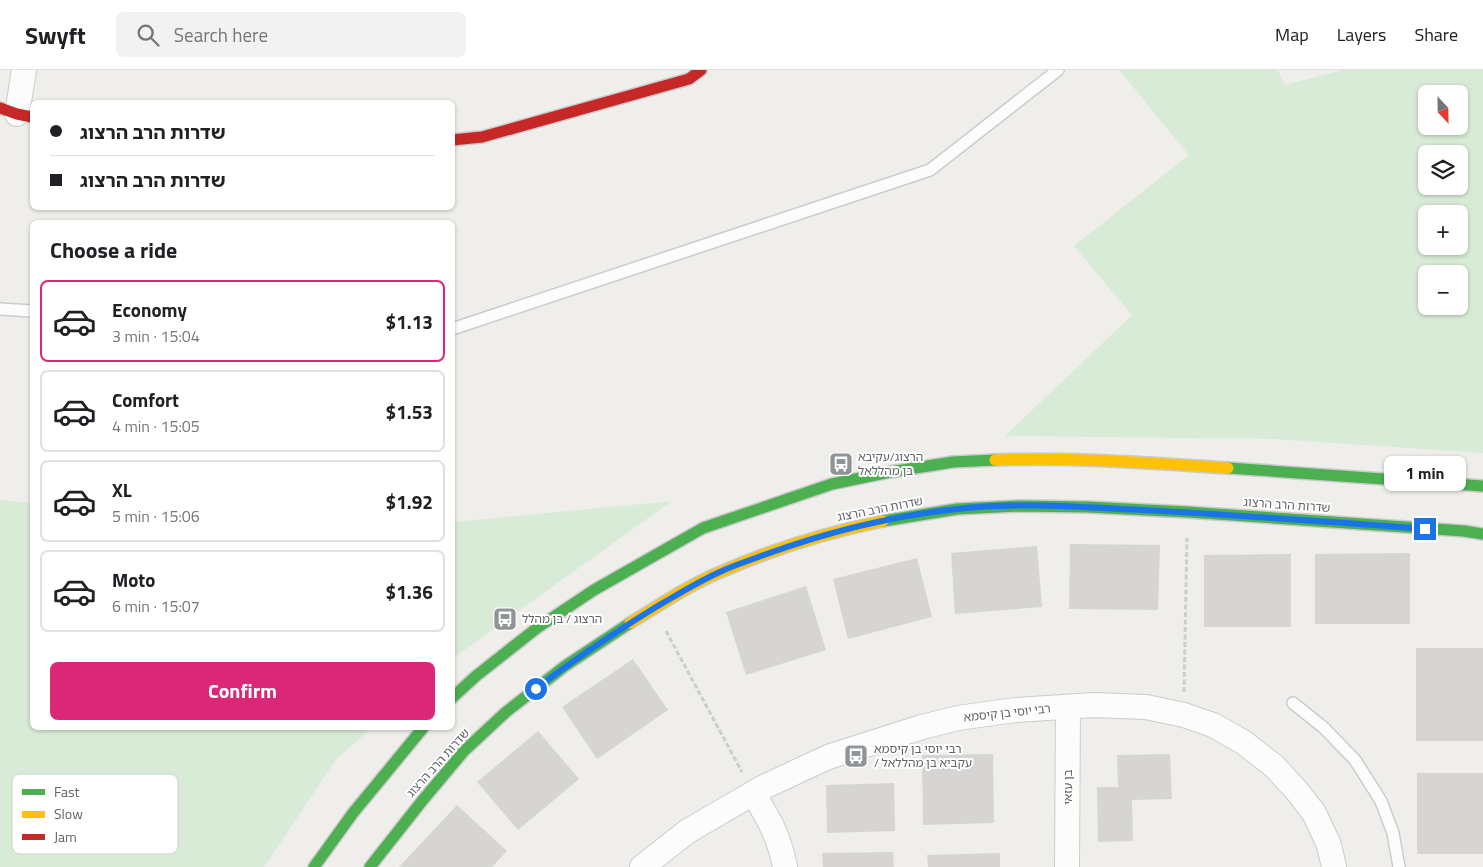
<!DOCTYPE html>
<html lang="en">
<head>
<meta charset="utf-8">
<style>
	body { margin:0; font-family:"Titillium Web","Noto Sans Hebrew",sans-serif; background:#f2f2f2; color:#202124; height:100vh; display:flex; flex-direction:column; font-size:19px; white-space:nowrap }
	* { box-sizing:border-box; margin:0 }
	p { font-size:16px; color:#757577 }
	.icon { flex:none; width:28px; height:28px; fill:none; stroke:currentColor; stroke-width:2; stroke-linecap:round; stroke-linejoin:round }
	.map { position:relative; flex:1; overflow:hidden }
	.side { position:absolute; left:30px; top:150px; width:425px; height:510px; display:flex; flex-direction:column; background:#fff; border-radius:8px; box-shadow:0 1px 4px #0004 }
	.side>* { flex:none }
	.guide { position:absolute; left:30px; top:30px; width:425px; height:110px; border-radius:8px; box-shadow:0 1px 4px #0004; display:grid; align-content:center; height:110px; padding:0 20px; background:#fff }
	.needle { width:32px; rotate:158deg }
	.tools { position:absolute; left:1418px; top:15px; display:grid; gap:10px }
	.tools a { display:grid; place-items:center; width:50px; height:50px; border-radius:8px; background:#fff; box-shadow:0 1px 4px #0004; font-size:25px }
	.end { position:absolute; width:22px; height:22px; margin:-11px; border:6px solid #1a73e8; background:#fff; box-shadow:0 0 0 2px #fff }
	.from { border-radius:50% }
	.bubble { position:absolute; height:35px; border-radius:8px; background:#fff; box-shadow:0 1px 4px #0004; font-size:16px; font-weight:700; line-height:35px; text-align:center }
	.guide b { display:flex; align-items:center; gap:18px; height:48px; font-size:19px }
	.guide b+b { border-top:1px solid #e0e0e0 }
	.guide i { width:12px; height:12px; background:#202124 }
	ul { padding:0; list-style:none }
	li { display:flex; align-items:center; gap:15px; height:82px; margin:0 10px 8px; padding:0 10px; border:2px solid #e0e0e0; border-radius:8px }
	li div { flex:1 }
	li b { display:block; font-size:19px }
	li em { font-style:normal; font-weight:700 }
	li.selected { border-color:#db2777 }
	li>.icon { width:45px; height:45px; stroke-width:1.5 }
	h2 { padding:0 20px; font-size:22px; line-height:60px }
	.primary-button { display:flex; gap:10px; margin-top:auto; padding:10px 20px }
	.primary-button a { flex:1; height:58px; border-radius:8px; background:#db2777; color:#fff; font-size:20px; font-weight:700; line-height:58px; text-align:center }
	header { display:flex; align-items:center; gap:30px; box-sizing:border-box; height:70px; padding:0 25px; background:#fff; border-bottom:1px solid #e0e0e0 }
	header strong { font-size:24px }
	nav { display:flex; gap:28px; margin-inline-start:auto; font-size:18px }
	.search { width:350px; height:45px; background:#f2f2f2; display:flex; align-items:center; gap:12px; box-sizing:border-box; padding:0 18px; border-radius:8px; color:#757577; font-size:19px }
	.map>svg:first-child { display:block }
</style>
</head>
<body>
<header>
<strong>Swyft</strong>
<div class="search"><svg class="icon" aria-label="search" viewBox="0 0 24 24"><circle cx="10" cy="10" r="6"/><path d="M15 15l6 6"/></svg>Search here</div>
<nav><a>Map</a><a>Layers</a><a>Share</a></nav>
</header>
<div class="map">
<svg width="1483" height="797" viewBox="0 0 1483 797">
	<rect width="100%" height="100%" fill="#efeeea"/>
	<path fill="#d8ebd6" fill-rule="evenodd" d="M1119 0H1278L1285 15 1342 0H1483V383L1274 369 1005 366 1132 245 1074 176 1189 85ZM1426 24H1459V56H1426ZM1426 84H1459V116H1426ZM1426 144H1459V176H1426ZM1426 204H1459V236H1426Z
		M0 430 32 433V658H372L336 689 264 797H0Z
		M672 431 453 588V452Z"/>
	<path fill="#d6d5d3" d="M1070 474 1160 475 1158 540 1069 539Z
		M1037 476 1042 537 955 544 951 483Z
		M1410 483V554H1315V484Z
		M1291 484V557H1204V485Z
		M917 488 932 547 848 569 833 509Z
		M806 516 826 580 746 605 726 542Z
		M1416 578H1483V671H1416Z
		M633 589 668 640 597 689 562 637Z
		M538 661 579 709 518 760 477 712Z
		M993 684 994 753 923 755 922 685Z
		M1170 684 1172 729 1132 730 1133 771 1098 772 1097 717H1118L1117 685Z
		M1417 703H1483V784H1417Z
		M894 713 895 761 827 763 826 715Z
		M457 735 507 781 492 797H399Z
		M893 782 894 797H823L822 783Z
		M1000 783V797H928L927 785Z"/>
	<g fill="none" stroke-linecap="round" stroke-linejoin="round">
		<g stroke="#cbcccc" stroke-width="14">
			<path id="lane" d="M0 239 32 241
				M452 259 930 100 1058 0
				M1293 633 1324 658 1355 690 1381 731 1393 763 1399 797"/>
		</g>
		<g stroke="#cbcccc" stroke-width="26">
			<path id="street" d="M17 44 24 0
				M753 723C769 749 779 766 785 797
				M642 797 688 761 764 717 828 687 922 657 958 648 1015 640 1094 635 1146 637 1184 645 1213 655 1243 672 1274 696 1297 721 1314 743 1329 775 1334 797
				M1067 797 1068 637"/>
		</g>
		<g stroke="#cacacb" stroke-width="14">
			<path id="fast" d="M1228 398 1483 416
				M883 451 957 439 1020 436 1087 437 1187 442 1464 461 1483 464
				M452 628 476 606 537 558 594 520 703 458 832 414 890 402 953 392 995 390
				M314 797 353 743 423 658
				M370 797 422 731 464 681 506 642 565 596 630 553"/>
		</g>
		<g stroke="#cacacb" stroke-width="14">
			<path id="slow" d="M995 390C1072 387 1150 393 1228 398
				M630 553C660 535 690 514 723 501 773 479 829 462 883 451"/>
		</g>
		<g stroke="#cacacb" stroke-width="14">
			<path id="jam" d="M0 38 17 44 32 47
				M452 70 482 67 689 9 701 0"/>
		</g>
		<path stroke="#cacfcc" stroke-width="3" stroke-dasharray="5 2.5" stroke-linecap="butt" d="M666 561 742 702
			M1184 622 1187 468"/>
		<use href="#lane" stroke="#fdfcfc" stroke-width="11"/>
		<use href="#street" stroke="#fdfcfc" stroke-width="24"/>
		<use href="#fast" stroke="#4caf50" stroke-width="11"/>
		<use href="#slow" stroke="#ffc107" stroke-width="11"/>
		<use href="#jam" stroke="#c62828" stroke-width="11"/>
	</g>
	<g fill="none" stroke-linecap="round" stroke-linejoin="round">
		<path stroke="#1a73e8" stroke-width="6" d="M536 619C574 589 614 563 656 537 677 525 699 511 722 501 735 495 748 491 761 486 824 463 890 446 957 439 1019 432 1082 437 1144 440 1238 445 1332 452 1425 459"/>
	</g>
	<defs>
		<g id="bus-square" transform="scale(1.25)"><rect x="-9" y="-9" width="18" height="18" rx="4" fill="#919496" stroke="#fff"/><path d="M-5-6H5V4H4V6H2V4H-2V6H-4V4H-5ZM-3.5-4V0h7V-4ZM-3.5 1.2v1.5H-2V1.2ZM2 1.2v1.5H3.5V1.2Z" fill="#fff"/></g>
	</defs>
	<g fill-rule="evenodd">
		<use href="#bus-square" x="841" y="394"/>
		<use href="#bus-square" x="505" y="549"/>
		<use href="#bus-square" x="856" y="686"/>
	</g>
	<g text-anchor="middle" stroke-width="4" stroke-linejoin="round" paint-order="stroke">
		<g font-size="12" fill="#5f6368" stroke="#fff" text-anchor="start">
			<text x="858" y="391">הרצוג/עקיבא<tspan x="858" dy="14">בן מהללאל</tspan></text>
			<text x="522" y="553">הרצוג / בן מהלל</text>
			<text x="874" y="683">רבי יוסי בן קיסמא<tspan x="874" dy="14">/ עקביא בן מהללאל</tspan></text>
		</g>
		<g font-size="12" fill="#5f6368" stroke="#fff">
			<text transform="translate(1287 435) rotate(4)" y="4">שדרות הרב הרצוג</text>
			<text transform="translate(880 439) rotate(-11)" y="4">שדרות הרב הרצוג</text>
			<text transform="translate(1007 643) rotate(-6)" y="4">רבי יוסי בן קיסמא</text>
			<text transform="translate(438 693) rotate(-48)" y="4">שדרות הרב הרצוג</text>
			<text transform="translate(1068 717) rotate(-90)" y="4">בן עזאי</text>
		</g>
	</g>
	<rect x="12" y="704" width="166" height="80" rx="8" fill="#fff" stroke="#cfd0d2" stroke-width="1"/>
	<rect x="22" y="719" width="23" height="6" fill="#4caf50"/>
	<rect x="22" y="741" width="23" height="7" fill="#ffc107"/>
	<rect x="22" y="764" width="23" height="6" fill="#c62828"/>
	<g font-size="14" fill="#5f6368">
		<text x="54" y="727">Fast</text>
		<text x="54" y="749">Slow</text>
		<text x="54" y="772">Jam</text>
	</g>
</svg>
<div class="tools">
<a><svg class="needle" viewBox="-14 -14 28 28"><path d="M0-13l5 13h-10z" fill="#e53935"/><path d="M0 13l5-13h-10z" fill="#757577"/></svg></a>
<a><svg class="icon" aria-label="layers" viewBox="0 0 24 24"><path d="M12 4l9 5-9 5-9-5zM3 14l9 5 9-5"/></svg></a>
<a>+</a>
<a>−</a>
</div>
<i class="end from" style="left:536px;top:619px"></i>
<i class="end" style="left:1425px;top:459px"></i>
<div class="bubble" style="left:1384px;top:386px;width:82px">1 min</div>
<div class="guide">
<b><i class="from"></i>שדרות הרב הרצוג</b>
<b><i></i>שדרות הרב הרצוג</b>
</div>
<section class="side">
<h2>Choose a ride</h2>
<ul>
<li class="selected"><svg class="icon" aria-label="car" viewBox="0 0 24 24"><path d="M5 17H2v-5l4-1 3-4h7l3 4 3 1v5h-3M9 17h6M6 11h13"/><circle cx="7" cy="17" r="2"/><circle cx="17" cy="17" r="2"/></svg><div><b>Economy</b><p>3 min · 15:04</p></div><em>$1.13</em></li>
<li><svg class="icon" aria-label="car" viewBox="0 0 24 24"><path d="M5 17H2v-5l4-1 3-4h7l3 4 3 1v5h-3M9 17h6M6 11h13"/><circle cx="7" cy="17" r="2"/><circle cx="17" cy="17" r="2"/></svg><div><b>Comfort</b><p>4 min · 15:05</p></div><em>$1.53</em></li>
<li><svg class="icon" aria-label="car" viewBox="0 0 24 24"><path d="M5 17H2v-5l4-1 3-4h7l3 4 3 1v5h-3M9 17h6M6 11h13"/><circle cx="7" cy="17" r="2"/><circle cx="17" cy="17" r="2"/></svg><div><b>XL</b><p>5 min · 15:06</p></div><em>$1.92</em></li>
<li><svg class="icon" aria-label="car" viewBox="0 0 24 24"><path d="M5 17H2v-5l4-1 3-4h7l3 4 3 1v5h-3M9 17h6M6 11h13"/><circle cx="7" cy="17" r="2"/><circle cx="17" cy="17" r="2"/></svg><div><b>Moto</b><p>6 min · 15:07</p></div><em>$1.36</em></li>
</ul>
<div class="primary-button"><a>Confirm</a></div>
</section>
</div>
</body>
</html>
